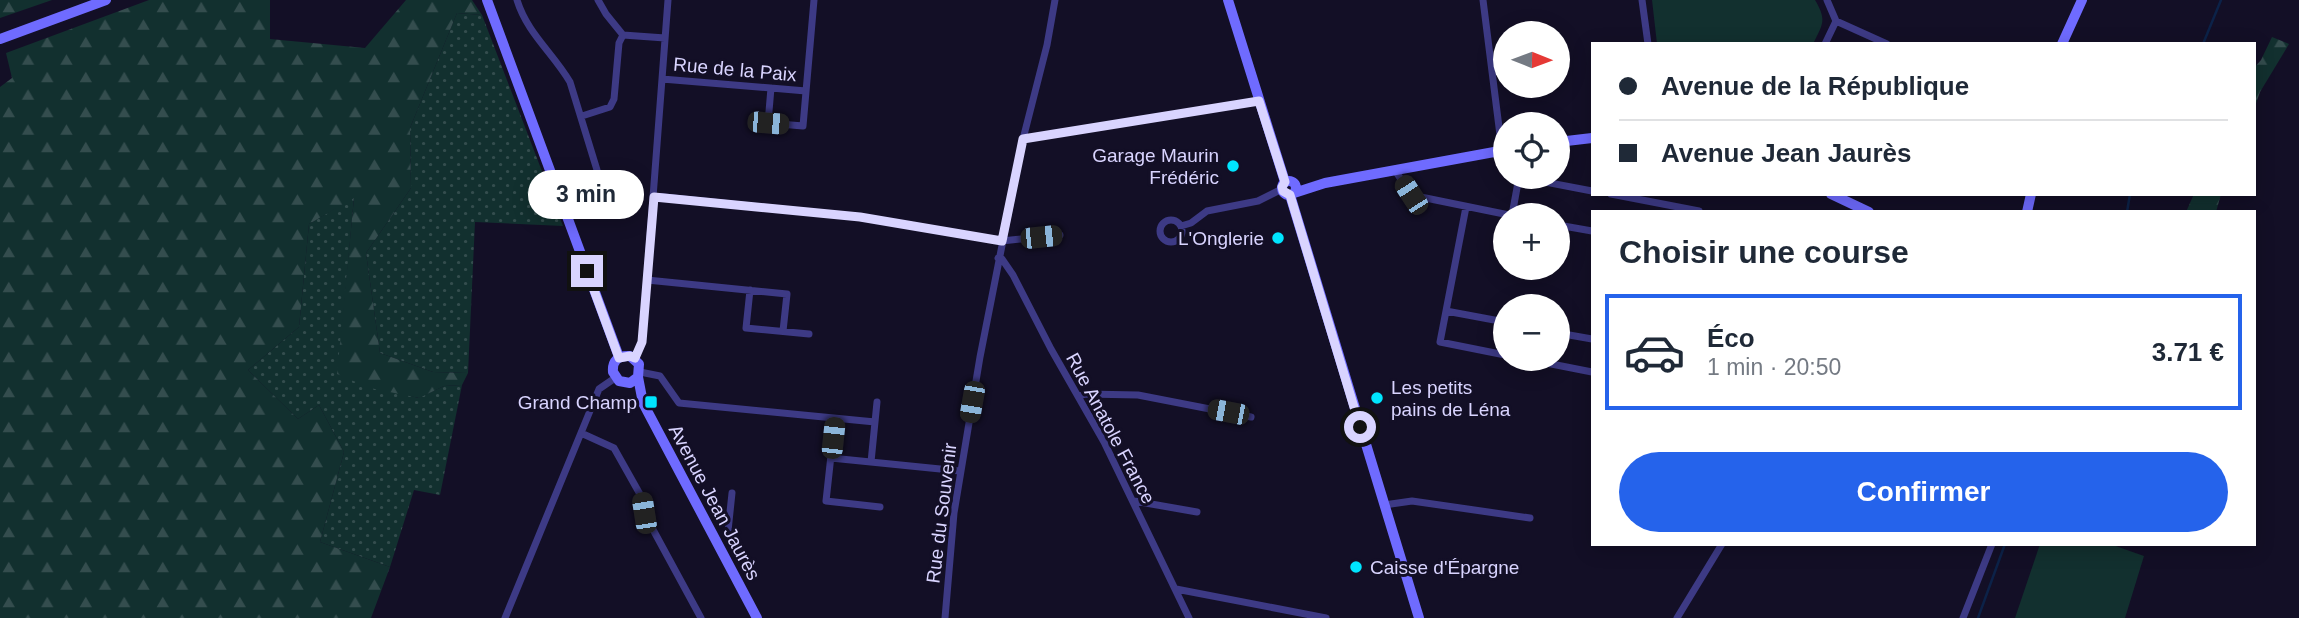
<!DOCTYPE html>
<html lang="fr">
<head>
<meta charset="utf-8">
<style>
	body { margin:0; font-family:Arial,sans-serif; background:#f6f6f7; color:#1f2937; height:100vh; display:flex; flex-direction:column; font-size:26px; white-space:nowrap }
	* { box-sizing:border-box; margin:0 }
	p { font-size:23px; color:#747a83 }
	.icon { flex:none; width:38px; height:38px; fill:none; stroke:currentColor; stroke-width:2; stroke-linecap:round; stroke-linejoin:round }
	.map { position:relative; flex:1; overflow:hidden }
	.panel { position:absolute; left:1591px; top:210px; width:665px; height:336px; display:flex; flex-direction:column; background:#fff; border-radius:0px; box-shadow:0 4px 18px #0003 }
	.panel>* { flex:none }
	.top-card { position:absolute; left:1591px; top:42px; width:665px; height:154px; border-radius:0px; box-shadow:0 4px 18px #0003; display:grid; align-content:center; height:154px; padding:0 28px; background:#fff }
	.needle { width:46px; rotate:91deg }
	.fabs { position:absolute; left:1493px; top:21px; display:grid; gap:14px }
	.fabs a { display:grid; place-items:center; width:77px; height:77px; border-radius:50%; background:#fff; box-shadow:0 4px 18px #0003; font-size:35px }
	.end { position:absolute; width:32px; height:32px; margin:-16px; border:9px solid #d9d4ff; background:#111; box-shadow:0 0 0 4px #111 }
	.from { border-radius:50% }
	.bubble { position:absolute; height:49px; border-radius:24px; background:#fff; box-shadow:0 4px 18px #0003; font-size:23px; font-weight:700; line-height:49px; text-align:center }
	.car { position:absolute; width:21px; height:42px; margin:-21px -10px; border-radius:9px; box-shadow:0 0 5px 2px #0007; background:linear-gradient(#222 24%,#8ab4d8 0 40%,#222 0 76%,#8ab4d8 0 86%,#222 0) }
	.top-card b { display:flex; align-items:center; gap:24px; height:66px; font-size:26px }
	.top-card b+b { border-top:2px solid #e0e1e3 }
	.top-card i { width:18px; height:18px; background:#1f2937 }
	ul { padding:0; list-style:none }
	li { display:flex; align-items:center; gap:21px; height:116px; margin:0 14px 10px; padding:0 14px; border:4px solid transparent; border-radius:0px }
	li div { flex:1 }
	li b { display:block; font-size:26px }
	li em { font-style:normal; font-weight:700 }
	li.on { border-color:#2563eb }
	li>.icon { width:63px; height:63px; stroke-width:1.5 }
	h2 { padding:0 28px; font-size:32px; line-height:84px }
	.primary-button { display:flex; gap:14px; margin-top:auto; padding:14px 28px }
	.primary-button a { flex:1; height:80px; border-radius:42px; background:#2563eb; color:#fff; font-size:28px; font-weight:700; line-height:80px; text-align:center }
	.map>svg:first-child { display:block }
</style>
</head>
<body>
<div class="map">
<svg width="2299" height="618" viewBox="0 0 2299 618">
	<defs>
		<pattern id="grass-dots" width="8" height="8" patternUnits="userSpaceOnUse" patternTransform="scale(1.75)"><rect width="8" height="8" fill="#12302f"/><path d="M2 2h.1M6 6h.1" fill="none" stroke="#344d4e" stroke-width="1.8" stroke-linecap="round"/></pattern>
		<pattern id="forest-firs" width="22" height="20" patternUnits="userSpaceOnUse" patternTransform="scale(1.75)"><rect width="22" height="20" fill="#12302f"/><path d="M5 1l3.5 6h-7zM16 11l3.5 6h-7z" fill="#344d4e"/></pattern>
	</defs>
	<rect width="100%" height="100%" fill="#130f26"/>
	<path fill="url(#grass-dots)" d="M457 13 482 15 563 226 475 222 468 373 433 372 380 353 366 253 411 188 410 128Z
		M354 197 338 374 418 398 444 386 462 385 440 495 414 490 390 567 320 542 344 452 319 405 298 419 248 370 299 327 309 224Z"/>
	<path fill="url(#forest-firs)" d="M0 0H52L0 18Z
		M149 0H270V39L365 48 406 0H472L482 15 457 13 410 128 411 188 366 253 380 353 433 372 468 373 462 385 444 386 419 398 370 388 337 374 354 198 309 224 299 327 248 370 298 419 319 405 344 452 320 542 390 567 371 618H0V87L12 78 6 53Z
		M2272 37 2289 44 2260 92 2254 109V68L2261 60Z
		M2194 194H2221L2216 212H2186Z"/>
	<path fill="#12302f" d="M1652 0H1815C1827 20 1823 24 1813 44H1657Z
		M2040 544H2110L2144 556 2125 618H2015Z"/>
	<g fill="none" stroke-linecap="round" stroke-linejoin="round">
		<path stroke="#0c2248" stroke-width="2.5" d="M2203 44 2221 0
			M2127 212 2130 194
			M1978 618 2005 544"/>
		<path stroke="#3d3a85" stroke-width="7" d="M517 0C527 33 553 53 570 82L597 170
			M598 0 606 14 623 35 665 38
			M1483 0 1502 151
			M1642 0 1648 44
			M1836 21 1887 44
			M1825 44 1836 21 1827 0
			M662 79 806 91
			M771 88 768 123 803 126 814 0
			M582 116 610 107 614 99 619 43 623 35
			M1023 139 1259 101
			M1395 170 1411 195 1509 215
			M1611 194 1699 211
			M654 196 860 217 1002 241 1060 235
			M1466 207 1446 311 1505 322
			M1512 215 1519 177 1592 191
			M1160 231a11 11 0 1 1 22 0a11 11 0 1 1-22 0Z
			M1558 225 1592 231
			M1181 226 1191 223 1207 211 1258 201 1282 189
			M998 258 1002 259 1013 275 1051 349 1104 442 1189 618
			M647 280 787 294 783 331
			M750 290 746 328 809 334
			M1446 311 1440 342 1505 355
			M1558 333 1592 339
			M635 358 642 342 668 0
			M1526 359 1592 372
			M640 372 660 376 679 403 875 422
			M1079 396 1086 394 1138 395 1251 417
			M835 419 826 501 880 507
			M581 433 614 448 641 496 644 513 701 618
			M831 458 960 471
			M871 462 877 402
			M1134 501 1197 512
			M1384 505 1412 501 1530 518
			M728 531 732 493
			M1176 589 1326 618
			M505 618 599 389 615 378
			M945 618 954 513 980 357 1023 139 1047 45 1055 0
			M1677 618 1722 544
			M1963 618 1992 544"/>
		<path stroke="#6f6bff" stroke-width="10" d="M487 0 619 357
			M1228 0 1285 182
			M0 39 106 0
			M2062 44 2082 0
			M1558 142 1592 138
			M1282 188a7 7 0 1 1 14 0a7 7 0 1 1-14 0Z
			M1294 193 1325 183 1505 150
			M1831 194 1869 212
			M1290 195 1419 618
			M2027 212 2031 194
			M638 377 630 383 619 381 613 372C612 361 618 355 630 356L639 364 638 377 643 403 757 618"/>
	</g>
	<g fill="none" stroke-linecap="round" stroke-linejoin="round">
		<path stroke="#d9d4ff" stroke-width="9" d="M587 271 619 358 630 356 635 358 642 342 654 197 860 217 1002 241 1023 139 1259 101 1285 182 1282 187 1283 191 1290 195 1360 427"/>
	</g>
	<g fill="#00e5ff" stroke="#130f26" stroke-width="2.5">
		<circle cx="1233" cy="166" r="7"/>
		<circle cx="1278" cy="238" r="7"/>
		<circle cx="1377" cy="398" r="7"/>
		<rect x="644" y="395" width="14" height="14" rx="3.5"/>
		<circle cx="1356" cy="567" r="7"/>
	</g>
	<g text-anchor="middle" stroke-width="6" stroke-linejoin="round" paint-order="stroke">
		<g font-size="19" fill="#d9d4ff" stroke="#130f26">
			<text transform="translate(735 69) rotate(5)" y="7">Rue de la Paix</text>
			<text transform="translate(1111 428) rotate(62)" y="7">Rue Anatole France</text>
			<text transform="translate(715 502) rotate(62)" y="7">Avenue Jean Jaurès</text>
			<text transform="translate(941 513) rotate(-83)" y="7">Rue du Souvenir</text>
		</g>
		<g font-size="19" fill="#d9d4ff" stroke="#130f26" text-anchor="end">
			<text x="1219" y="162">Garage Maurin<tspan x="1219" dy="22">Frédéric</tspan></text>
			<text x="1264" y="245">L'Onglerie</text>
			<text x="1391" y="394" text-anchor="start">Les petits<tspan x="1391" dy="22">pains de Léna</tspan></text>
			<text x="637" y="409">Grand Champ</text>
			<text x="1370" y="574" text-anchor="start">Caisse d'Épargne</text>
		</g>
	</g>
</svg>
<div class="fabs">
<a><svg class="needle" viewBox="-14 -14 28 28"><path d="M0-13l5 13h-10z" fill="#e53935"/><path d="M0 13l5-13h-10z" fill="#747a83"/></svg></a>
<a><svg class="icon" aria-label="locate" viewBox="0 0 24 24"><circle cx="12" cy="12" r="6"/><path d="M12 2v4M12 18v4M2 12h4M18 12h4"/></svg></a>
<a>+</a>
<a>−</a>
</div>
<i class="end from" style="left:1360px;top:427px"></i>
<i class="end" style="left:587px;top:271px"></i>
<div class="bubble" style="left:528px;top:170px;width:116px">3 min</div>
<i class="car" style="left:768px;top:123px;rotate:95deg"></i>
<i class="car" style="left:1411px;top:195px;rotate:327deg"></i>
<i class="car" style="left:1041px;top:237px;rotate:84deg"></i>
<i class="car" style="left:972px;top:402px;rotate:190deg"></i>
<i class="car" style="left:1228px;top:412px;rotate:281deg"></i>
<i class="car" style="left:833px;top:438px;rotate:6deg"></i>
<i class="car" style="left:644px;top:513px;rotate:351deg"></i>
<div class="top-card">
<b><i class="from"></i>Avenue de la République</b>
<b><i></i>Avenue Jean Jaurès</b>
</div>
<section class="panel">
<h2>Choisir une course</h2>
<ul>
<li class="on"><svg class="icon" aria-label="car" viewBox="0 0 24 24"><path d="M5 17H2v-5l4-1 3-4h7l3 4 3 1v5h-3M9 17h6M6 11h13"/><circle cx="7" cy="17" r="2"/><circle cx="17" cy="17" r="2"/></svg><div><b>Éco</b><p>1 min · 20:50</p></div><em>3.71 €</em></li>
</ul>
<div class="primary-button"><a>Confirmer</a></div>
</section>
</div>
</body>
</html>
